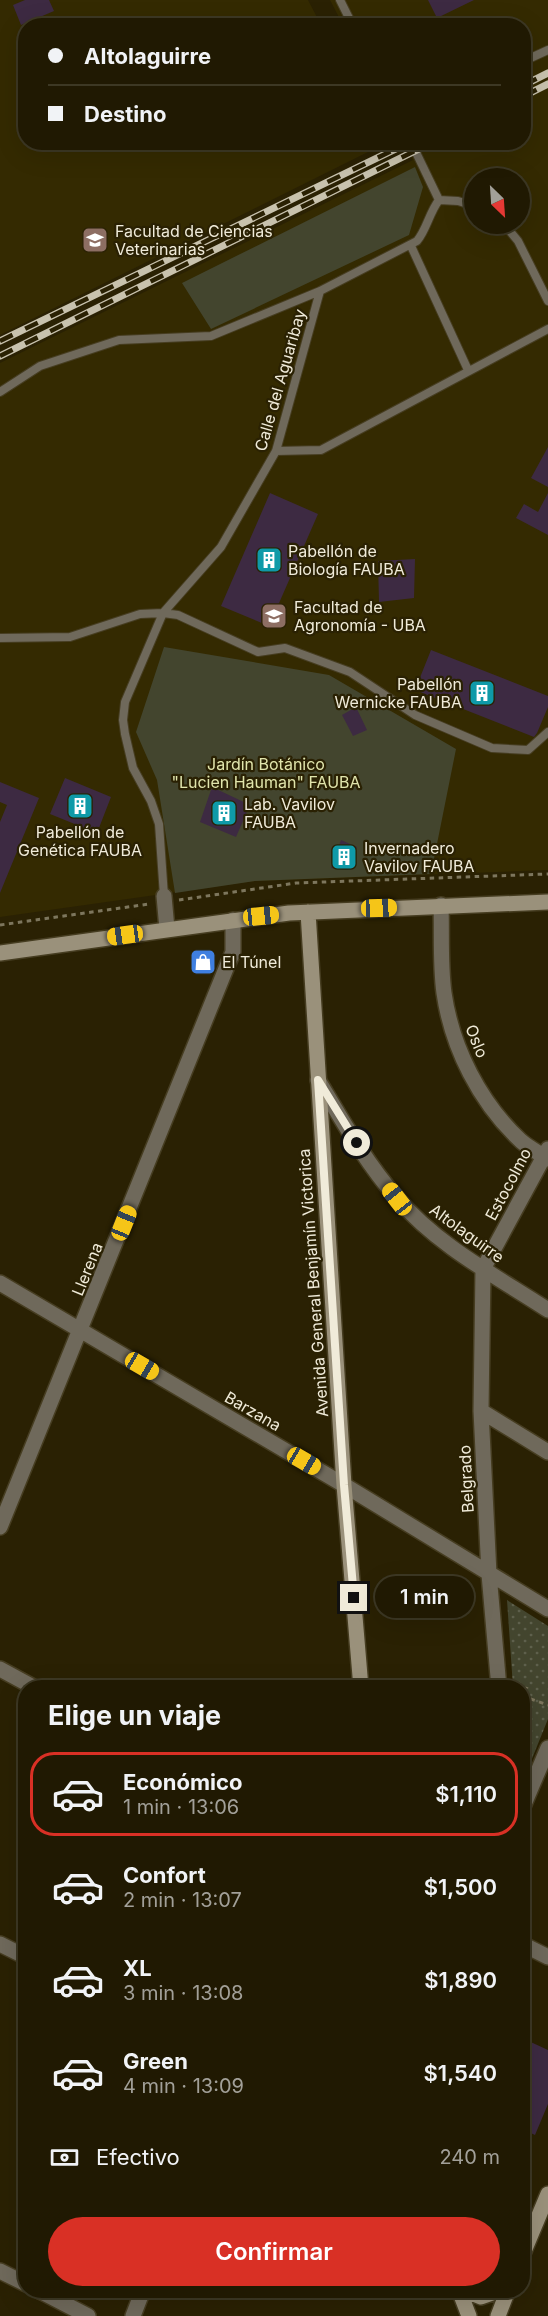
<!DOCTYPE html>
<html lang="es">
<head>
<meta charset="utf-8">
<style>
	body { margin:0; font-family:Inter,sans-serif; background:#2d2611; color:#f1f3f6; height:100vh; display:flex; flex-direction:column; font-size:22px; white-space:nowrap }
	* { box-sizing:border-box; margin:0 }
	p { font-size:20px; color:#a2a099 }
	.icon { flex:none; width:33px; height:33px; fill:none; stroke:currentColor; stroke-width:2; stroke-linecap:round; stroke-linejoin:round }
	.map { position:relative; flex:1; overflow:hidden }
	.side { position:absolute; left:18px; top:1680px; width:512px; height:618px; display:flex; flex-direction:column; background:#201902; border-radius:24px; box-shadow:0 6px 24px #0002,0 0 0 2px #3d3824 }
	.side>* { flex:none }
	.hud { position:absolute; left:18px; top:18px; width:513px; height:132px; border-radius:24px; box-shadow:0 6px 24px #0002,0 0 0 2px #3d3824; display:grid; align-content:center; height:132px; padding:0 30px; background:#201902 }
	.needle { width:39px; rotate:155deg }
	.tools { position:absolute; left:464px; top:168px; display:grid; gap:12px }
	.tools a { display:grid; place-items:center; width:66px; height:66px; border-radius:50%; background:#201902; box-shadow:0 6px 24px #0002,0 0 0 2px #3d3824; font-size:30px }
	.end { position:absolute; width:27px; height:27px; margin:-14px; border:8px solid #f0ebd9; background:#111; box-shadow:0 0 0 3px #111 }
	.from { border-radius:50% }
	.bubble { position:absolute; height:42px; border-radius:21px; background:#201902; box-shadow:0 6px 24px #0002,0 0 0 2px #3d3824; font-size:20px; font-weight:600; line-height:42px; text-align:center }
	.car { position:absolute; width:18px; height:36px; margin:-18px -9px; border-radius:8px; box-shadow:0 0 4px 2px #0007; background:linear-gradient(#f5c518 24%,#345 0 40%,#f5c518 0 76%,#345 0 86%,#f5c518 0) }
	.hud b { display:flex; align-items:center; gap:21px; height:57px; font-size:22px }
	.hud b+b { border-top:2px solid #3d3824 }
	.hud i { width:15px; height:15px; background:#f1f3f6 }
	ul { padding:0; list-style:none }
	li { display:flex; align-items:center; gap:18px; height:84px; margin:0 12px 9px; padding:0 18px; border:3px solid transparent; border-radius:24px }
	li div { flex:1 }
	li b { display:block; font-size:22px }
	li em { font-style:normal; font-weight:600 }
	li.selected { border-color:#d93025 }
	li>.icon { width:54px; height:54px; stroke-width:1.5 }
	h2 { padding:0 30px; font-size:27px; line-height:72px }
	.pay { display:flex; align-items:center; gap:15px; height:66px; padding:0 30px; font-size:22px }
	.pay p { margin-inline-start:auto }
	.button { display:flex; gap:12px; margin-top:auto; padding:12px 30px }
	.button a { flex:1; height:69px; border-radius:36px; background:#d93025; color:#fff; font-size:24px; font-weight:600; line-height:69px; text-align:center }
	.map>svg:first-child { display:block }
</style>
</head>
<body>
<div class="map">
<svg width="548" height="2316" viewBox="0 0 548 2316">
	<defs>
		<pattern id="park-dots" width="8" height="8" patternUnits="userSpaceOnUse" patternTransform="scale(1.5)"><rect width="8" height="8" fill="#43452e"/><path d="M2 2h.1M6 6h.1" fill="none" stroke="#5e604c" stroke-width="1.8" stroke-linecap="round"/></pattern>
	</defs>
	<rect width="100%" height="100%" fill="#2a2103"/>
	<path fill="#342a01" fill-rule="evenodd" d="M0 0H308L321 25 26 26V142H380L382 145 0 335Z
		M330 0H548V870L255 881 0 917V363L413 160 404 143 524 142V26L343 25ZM474 178H519V224H474Z"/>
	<path fill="#43452e" d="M415 167 423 187 409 235 211 329 182 283Z
		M164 647 329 675 456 749 431 874 255 881 175 893 157 780 136 732Z"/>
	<path fill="url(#park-dots)" d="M507 1600 548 1626V1719L525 1776 522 1773V1688L513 1687Z"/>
	<path fill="#3d2a42" d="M25 0H49L54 11 21 25 13 5Z
		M428 0H474L437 18Z
		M548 447V487L531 478Z
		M270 493 318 514 269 626 221 606Z
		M548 493V535L516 518 524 504 538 512Z
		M415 559 414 598 379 602 378 561Z
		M431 650 548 696V707L537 733 534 737 415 690Z
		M356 707 367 730 353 736 342 715Z
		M65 778 111 797 97 833 50 814Z
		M0 782 39 798 0 893V822L7 805 0 802Z
		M212 787 250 805 236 837 200 822Z
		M341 840 357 847 348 870 331 868Z
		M522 2038 548 2050V2104L535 2135 522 2129Z"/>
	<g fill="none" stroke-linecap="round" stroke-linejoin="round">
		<g stroke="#463d21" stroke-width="10">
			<path id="lane" d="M340 0 353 26
				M524 61 548 50
				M411 142 439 200
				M439 200 458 201 474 206
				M504 224 518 241 548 301
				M411 246 468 370
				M0 392 40 366 119 340 211 336 320 291 417 241C427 229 429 213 439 200
				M276 451 321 450 548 329
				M0 638 70 637 140 614 163 613 178 615 258 652 285 648 350 672 415 715 492 748 528 750 548 732
				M164 896 159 824 151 801 133 768 125 734 123 720 125 702 163 613 221 547 276 451 320 291"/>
		</g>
		<g stroke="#463d21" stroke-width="18">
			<path id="street" d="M164 896 167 929
				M441 905C442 934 440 964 444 993 452 1048 480 1103 521 1141 529 1148 539 1153 548 1159
				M318 1080C342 1120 366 1163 397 1198 438 1246 496 1276 548 1310
				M0 1283 344 1485 548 1609
				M481 1411 548 1452
				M0 1527 227 966 233 952V920
				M0 1669 35 1688
				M499 1688 489 1574 481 1411 483 1269 548 1149
				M522 1809 548 1748
				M0 1944 26 1957
				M522 1944 548 1957
				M0 2271 26 2284
				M38 2290 88 2316
				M133 2316 143 2290"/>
		</g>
		<g stroke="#463d21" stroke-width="18">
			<path id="secondary" d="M308 912 344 1485 361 1688
				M0 953 289 913 548 902
				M522 2256 548 2194
				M459 2290 469 2316
				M464 2290 481 2297 501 2290
				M498 2316 508 2290"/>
		</g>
		<path stroke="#7d765d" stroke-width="3" stroke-dasharray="4.5 4.5" stroke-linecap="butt" d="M179 900 296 883 548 874
			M0 925 149 904
			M522 1696 548 1705
			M524 1697 527 1687"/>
		<use href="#lane" stroke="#6f695b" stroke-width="8"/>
		<use href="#street" stroke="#6f695b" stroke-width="15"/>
		<use href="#secondary" stroke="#9a917b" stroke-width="15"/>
		<g stroke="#c8c2ae" stroke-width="7">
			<path id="rail" d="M524 85 548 73
				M524 96 548 84
				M0 341 410 142
				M0 356 433 142"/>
		</g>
		<use href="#rail" stroke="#2a2103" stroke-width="4.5" stroke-dasharray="14" stroke-linecap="butt"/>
	</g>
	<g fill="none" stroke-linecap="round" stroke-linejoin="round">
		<path stroke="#f0ebd9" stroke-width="8" d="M354 1598 344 1485 318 1080 357 1143"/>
	</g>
	<defs>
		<g id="university-square" transform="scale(1.35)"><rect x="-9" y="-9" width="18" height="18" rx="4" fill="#8d6e63" stroke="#2a2103"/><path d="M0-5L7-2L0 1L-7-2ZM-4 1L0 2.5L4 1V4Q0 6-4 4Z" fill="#fff"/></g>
		<g id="building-square" transform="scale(1.35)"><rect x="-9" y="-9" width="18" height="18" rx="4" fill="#0f9aa8" stroke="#2a2103"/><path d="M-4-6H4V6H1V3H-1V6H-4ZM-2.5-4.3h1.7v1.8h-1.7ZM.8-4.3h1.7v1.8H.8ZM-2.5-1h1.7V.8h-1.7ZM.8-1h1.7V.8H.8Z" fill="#fff"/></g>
		<g id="shop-square" transform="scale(1.35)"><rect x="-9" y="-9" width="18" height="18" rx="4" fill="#3f7fe0" stroke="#2a2103"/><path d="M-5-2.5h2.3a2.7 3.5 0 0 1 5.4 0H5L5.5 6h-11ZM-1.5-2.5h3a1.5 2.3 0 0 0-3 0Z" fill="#fff"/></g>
	</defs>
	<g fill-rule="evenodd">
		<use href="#university-square" x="95" y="240"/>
		<use href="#building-square" x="269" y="560"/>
		<use href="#university-square" x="274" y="616"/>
		<use href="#building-square" x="482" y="693"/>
		<use href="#building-square" x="80" y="806"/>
		<use href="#building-square" x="224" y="813"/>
		<use href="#building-square" x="344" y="857"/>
		<use href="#shop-square" x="203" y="962"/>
	</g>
	<g text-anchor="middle" stroke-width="4.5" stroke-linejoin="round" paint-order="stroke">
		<g font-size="16" fill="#f0ebd9" stroke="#2a2103" text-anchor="start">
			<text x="115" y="237">Facultad de Ciencias<tspan x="115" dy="18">Veterinarias</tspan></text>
			<text x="288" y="557">Pabellón de<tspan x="288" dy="18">Biología FAUBA</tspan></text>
			<text x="294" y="613">Facultad de<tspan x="294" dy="18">Agronomía - UBA</tspan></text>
			<text x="462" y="690" text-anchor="end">Pabellón<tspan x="462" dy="18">Wernicke FAUBA</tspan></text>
			<text x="244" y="810">Lab. Vavilov<tspan x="244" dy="18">FAUBA</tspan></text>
			<text x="80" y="838" text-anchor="middle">Pabellón de<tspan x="80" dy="18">Genética FAUBA</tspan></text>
			<text x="364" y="854">Invernadero<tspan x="364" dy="18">Vavilov FAUBA</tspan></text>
			<text x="222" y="968">El Túnel</text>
		</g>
		<g font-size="16" fill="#f0ebd9" stroke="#2a2103">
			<text transform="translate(280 380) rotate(-74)" y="6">Calle del Aguaribay</text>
			<text transform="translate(477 1041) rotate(68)" y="6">Oslo</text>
			<text transform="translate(508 1184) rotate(-62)" y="6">Estocolmo</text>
			<text transform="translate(467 1233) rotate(36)" y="6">Altolaguirre</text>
			<text transform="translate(87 1269) rotate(-68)" y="6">Llerena</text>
			<text transform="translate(313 1283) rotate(-94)" y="6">Avenida General Benjamín Victorica</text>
			<text transform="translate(253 1411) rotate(30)" y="6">Barzana</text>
			<text transform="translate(466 1479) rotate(-93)" y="6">Belgrado</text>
		</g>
		<g font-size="16" fill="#e1e5ac" stroke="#2a2103">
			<text x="266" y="770">Jardín Botánico<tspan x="266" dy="18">"Lucien Hauman" FAUBA</tspan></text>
		</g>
	</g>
</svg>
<div class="tools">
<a><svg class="needle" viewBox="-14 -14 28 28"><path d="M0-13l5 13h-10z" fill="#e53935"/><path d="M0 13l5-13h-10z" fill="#a2a099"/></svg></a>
</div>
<i class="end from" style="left:357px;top:1143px"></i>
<i class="end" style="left:354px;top:1598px"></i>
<div class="bubble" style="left:375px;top:1576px;width:99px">1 min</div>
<i class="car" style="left:379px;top:908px;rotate:88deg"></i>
<i class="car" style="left:261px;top:916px;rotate:84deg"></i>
<i class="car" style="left:125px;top:935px;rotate:262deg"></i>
<i class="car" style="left:397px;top:1199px;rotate:322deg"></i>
<i class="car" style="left:124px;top:1223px;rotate:22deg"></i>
<i class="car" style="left:142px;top:1366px;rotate:120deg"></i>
<i class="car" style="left:304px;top:1461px;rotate:120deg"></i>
<div class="hud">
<b><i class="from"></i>Altolaguirre</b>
<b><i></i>Destino</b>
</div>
<section class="side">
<h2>Elige un viaje</h2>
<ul>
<li class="selected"><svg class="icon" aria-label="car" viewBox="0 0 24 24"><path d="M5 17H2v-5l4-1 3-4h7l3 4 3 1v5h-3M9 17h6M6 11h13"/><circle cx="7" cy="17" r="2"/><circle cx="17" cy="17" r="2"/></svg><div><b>Económico</b><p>1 min · 13:06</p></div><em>$1,110</em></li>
<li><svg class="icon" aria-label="car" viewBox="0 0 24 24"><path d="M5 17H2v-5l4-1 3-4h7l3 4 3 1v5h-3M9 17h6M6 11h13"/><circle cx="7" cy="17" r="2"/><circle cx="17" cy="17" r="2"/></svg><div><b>Confort</b><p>2 min · 13:07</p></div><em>$1,500</em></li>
<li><svg class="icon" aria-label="car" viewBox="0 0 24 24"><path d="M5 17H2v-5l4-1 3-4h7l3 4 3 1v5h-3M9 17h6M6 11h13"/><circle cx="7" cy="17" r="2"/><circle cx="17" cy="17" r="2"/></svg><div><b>XL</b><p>3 min · 13:08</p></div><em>$1,890</em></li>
<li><svg class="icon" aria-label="car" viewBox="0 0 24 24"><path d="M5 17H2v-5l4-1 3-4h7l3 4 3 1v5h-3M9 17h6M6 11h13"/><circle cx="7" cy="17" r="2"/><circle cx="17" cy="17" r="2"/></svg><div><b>Green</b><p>4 min · 13:09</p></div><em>$1,540</em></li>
</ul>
<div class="pay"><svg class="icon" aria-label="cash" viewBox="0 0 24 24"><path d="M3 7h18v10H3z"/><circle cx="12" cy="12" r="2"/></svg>Efectivo<p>240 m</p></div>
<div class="button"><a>Confirmar</a></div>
</section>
</div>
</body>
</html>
